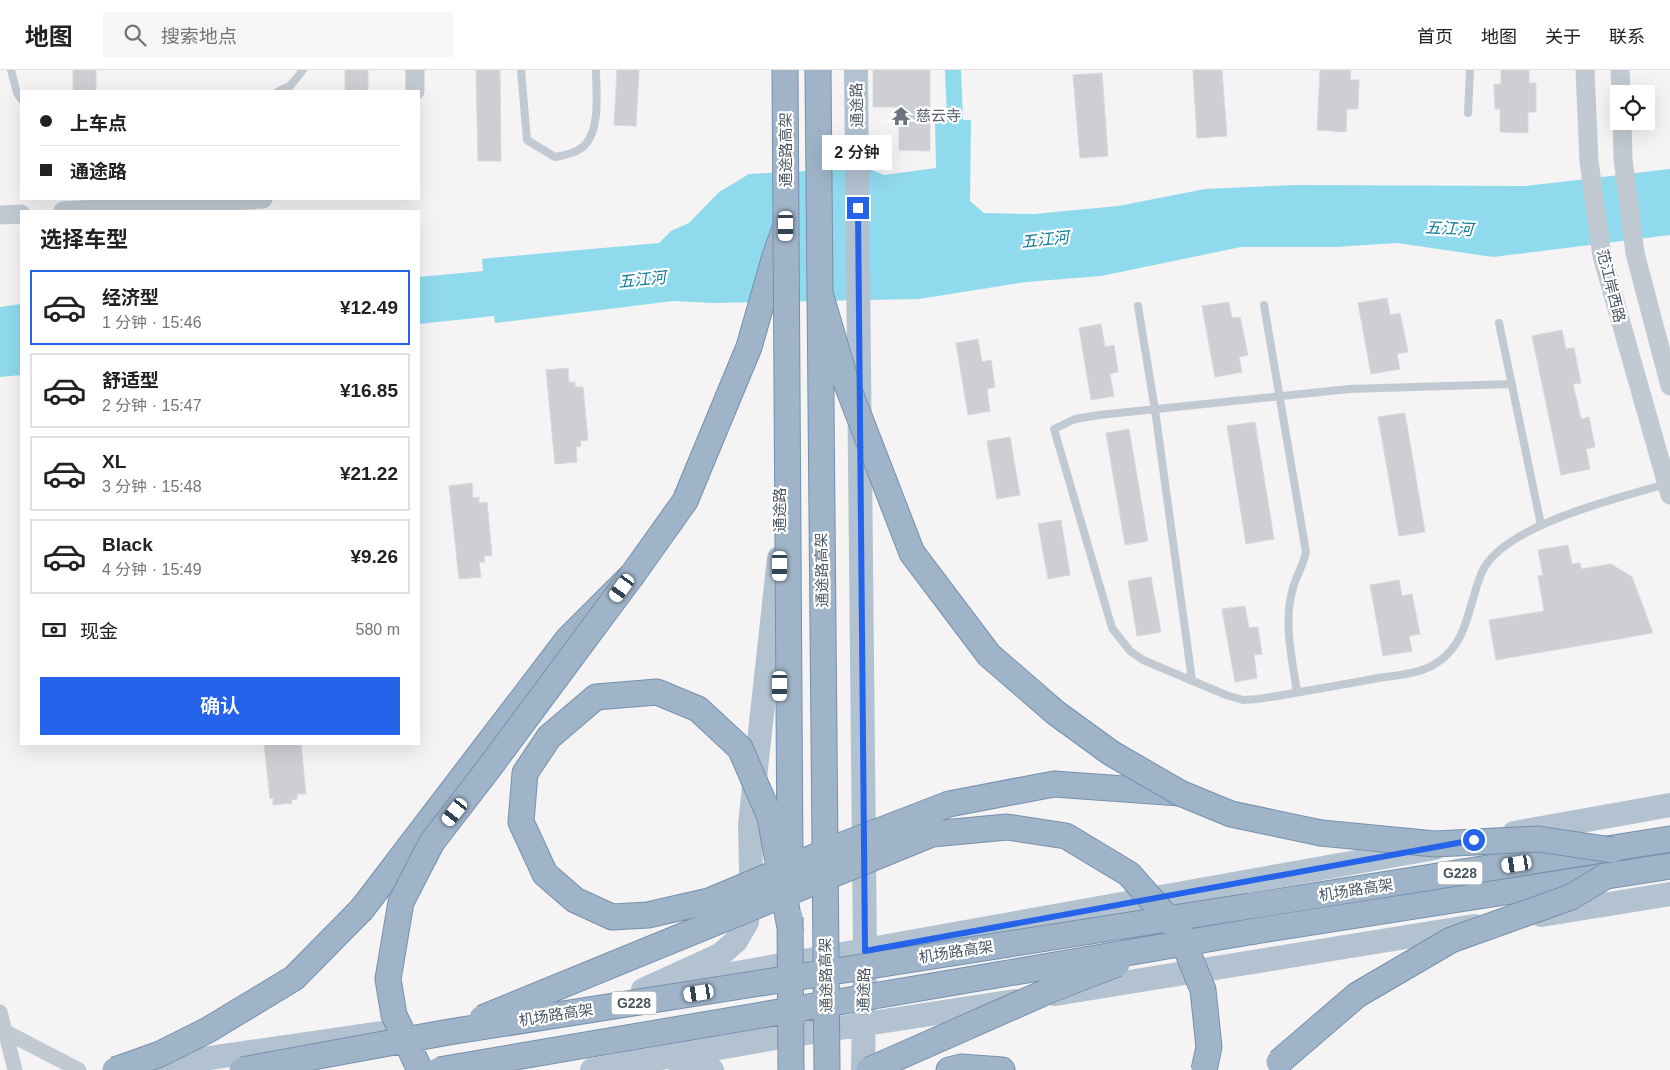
<!DOCTYPE html>
<html lang="zh">
<head>
<meta charset="utf-8">
<style>
	body { margin:0; font-family:Arial,"Noto Sans SC",sans-serif; background:#f6f6f6; color:#222; height:100vh; display:flex; flex-direction:column; font-size:19px; white-space:nowrap }
	* { box-sizing:border-box; margin:0 }
	p { font-size:16px; color:#767676 }
	.icon { flex:none; width:28px; height:28px; fill:none; stroke:currentColor; stroke-width:2; stroke-linecap:round; stroke-linejoin:round }
	.map { position:relative; flex:1; overflow:hidden }
	.details { position:absolute; left:20px; top:140px; width:400px; height:535px; display:flex; flex-direction:column; background:#fff; border-radius:0px; box-shadow:0 5px 20px #0002 }
	.details>* { flex:none }
	.guide { position:absolute; left:20px; top:20px; width:400px; height:110px; border-radius:0px; box-shadow:0 5px 20px #0002; display:grid; align-content:center; height:110px; padding:0 20px; background:#fff }
	.tools { position:absolute; left:1610px; top:15px; display:grid; gap:10px }
	.tools a { display:grid; place-items:center; width:45px; height:45px; border-radius:0px; background:#fff; box-shadow:0 5px 20px #0002; font-size:25px }
	.end { position:absolute; width:22px; height:22px; margin:-11px; border:6px solid #2563eb; background:#fff; box-shadow:0 0 0 2px #fff }
	.from { border-radius:50% }
	.bubble { position:absolute; height:35px; border-radius:0px; background:#fff; box-shadow:0 5px 20px #0002; font-size:16px; font-weight:600; line-height:35px; text-align:center }
	.car { position:absolute; width:15px; height:30px; margin:-15px -8px; border-radius:6px; box-shadow:0 0 4px 1px #0007; background:linear-gradient(#fff 24%,#345 0 40%,#fff 0 76%,#345 0 86%,#fff 0) }
	.guide b { display:flex; align-items:center; gap:18px; height:48px; font-size:19px }
	.guide b+b { border-top:1px solid #e0e0e0 }
	.guide i { width:12px; height:12px; background:#222 }
	ul { padding:0; list-style:none }
	li { display:flex; align-items:center; gap:15px; height:75px; margin:0 10px 8px; padding:0 10px; border:2px solid #e0e0e0; border-radius:0px }
	li div { flex:1 }
	li b { display:block; font-size:19px }
	li em { font-style:normal; font-weight:600 }
	li.selected { border-color:#2563eb }
	li>.icon { width:45px; height:45px; stroke-width:1.5 }
	h2 { padding:0 20px; font-size:22px; line-height:60px }
	.pay { display:flex; align-items:center; gap:12px; height:55px; padding:0 20px; font-size:19px }
	.pay p { margin-inline-start:auto }
	.primary-button { display:flex; gap:10px; margin-top:auto; padding:10px 20px }
	.primary-button a { flex:1; height:58px; border-radius:0px; background:#2563eb; color:#fff; font-size:20px; font-weight:600; line-height:58px; text-align:center }
	header { display:flex; align-items:center; gap:30px; box-sizing:border-box; height:70px; padding:0 25px; background:#fff; border-bottom:1px solid #e0e0e0 }
	header strong { font-size:24px }
	nav { display:flex; gap:28px; margin-inline-start:auto; font-size:18px }
	.search { width:350px; height:45px; background:#f6f6f6; display:flex; align-items:center; gap:12px; box-sizing:border-box; padding:0 18px; border-radius:0px; color:#767676; font-size:19px }
	.map>svg:first-child { display:block }
</style>
</head>
<body>
<header>
<strong>地图</strong>
<div class="search"><svg class="icon" aria-label="search" viewBox="0 0 24 24"><circle cx="10" cy="10" r="6"/><path d="M15 15l6 6"/></svg>搜索地点</div>
<nav><a>首页</a><a>地图</a><a>关于</a><a>联系</a></nav>
</header>
<div class="map">
<svg width="1670" height="1000" viewBox="0 0 1670 1000">
	<rect width="100%" height="100%" fill="#f5f3f3"/>
	<path fill="#90daee" d="M971 50 970 131 984 143 1034 144 1118 136 1205 119 1294 115 1526 116 1670 99V165L1493 187 1397 173 1336 177H1241L1101 206 1026 212 919 229 713 233 673 231 495 253 494 246 419 254V207L483 201 482 189 490 188 659 173 671 161 689 153 719 122 749 104 845 99 872 100 884 105 936 98 935 51Z
		M21 234V305L0 307V237Z"/>
	<g fill="none" stroke-linecap="round" stroke-linejoin="round">
		<path stroke="#90daee" stroke-width="16" d="M953 0 956 71"/>
	</g>
	<path fill="#cdcfd5" stroke="#d7d9de" d="M73 0H96V21H73Z
		M345 0H368V21H345Z
		M476 0H500L501 91H478Z
		M617 0H639L636 56 614 55Z
		M873 0H930V81L899 80V37H873Z
		M1193 0H1222L1227 66 1197 68Z
		M1320 0H1351L1350 10H1359L1358 39H1347L1346 62 1317 60Z
		M1501 0H1529V13H1536V42H1528V63L1500 62V39H1495L1494 14H1501Z
		M1102 3 1108 86 1080 88 1073 5Z
		M1387 228 1390 245 1400 243 1408 282 1397 284 1400 299 1371 304 1358 233Z
		M1229 232 1232 248 1240 247 1248 285 1239 287 1242 302 1215 307 1202 236Z
		M1101 254 1105 277 1114 275 1118 302 1110 304 1114 326 1091 330 1079 258Z
		M1562 260 1566 279 1574 278 1581 313 1573 314 1581 349 1589 347 1595 377 1586 379 1590 399 1561 405 1532 266Z
		M978 269 982 292 991 290 995 317 987 319 990 341 968 345 956 273Z
		M568 298 569 312H575V317H583L588 370 580 371 581 376 576 377 577 392 555 394 546 300Z
		M1405 343 1425 462 1399 466 1378 347Z
		M1255 352 1274 469 1246 474 1227 356Z
		M1129 359 1148 471 1125 475 1106 363Z
		M1010 367 1020 425 997 429 987 371Z
		M472 413 473 428 479 427V433L487 432 492 485 484 486 485 492H479L481 507 459 509 449 416Z
		M1061 450 1070 505 1048 509 1038 454Z
		M1568 475 1572 494 1580 493 1581 499 1611 494 1632 507 1653 563 1496 590 1489 550 1544 541 1538 506 1543 505 1538 480Z
		M1151 507 1161 562 1137 566 1128 511Z
		M1399 510 1402 526 1412 524 1420 564 1409 566 1412 581 1383 586 1370 515Z
		M1245 536 1249 558 1258 557 1262 584 1254 585 1257 608 1235 612 1222 539Z
		M264 674H301L306 724H297V729L291 730 292 733 273 735V728L270 729Z"/>
	<g fill="none" stroke-linecap="round" stroke-linejoin="round">
		<g stroke="#7690ad" stroke-width="27">
			<path id="trunk" d="M949 734 1054 714 1180 723
				M1250 836 1670 769
				M362 839 568 569 633 504 685 431 749 277 775 186 785 158
				M1255 861 1670 796
				M949 1000 961 997 1002 1000"/>
		</g>
		<path stroke="#c1cad2" stroke-width="8" d="M11 0 17 23 21 29
			M521 0 527 70 555 87C565 85 576 83 584 76 601 59 596 22 596 0
			M279 21 290 16 303 0
			M1468 43 1470 0
			M1264 235 1306 482C1303 495 1297 505 1293 518 1283 551 1292 589 1297 622
			M1138 236 1155 340 1192 610
			M1499 253 1541 455
			M1512 314 1349 319 1099 345 1075 349 1054 359 1112 558 1130 581 1143 590 1226 625 1243 630 1258 629C1296 623 1335 616 1373 609 1395 605 1420 605 1438 592 1469 571 1468 534 1482 502 1503 455 1619 428 1666 414"/>
		<path stroke="#c1cad2" stroke-width="15" d="M0 942 15 1000
			M0 961H4L79 1000"/>
		<path stroke="#c1cad2" stroke-width="19" d="M415 0V21
			M1585 0 1589 91 1602 186 1670 425
			M1620 0 1621 24
			M1622 51 1623 89 1635 183 1670 316
			M63 141 263 129
			M0 145 21 144"/>
		<path stroke="#b3c2d1" stroke-width="24" d="M856 0 865 881 863 1000
			M1514 763 1670 735
			M1541 845 1670 824
			M675 914 1435 778
			M643 920 720 885 736 871 747 852 751 802 750 754 779 488
			M1055 924 1474 856
			M676 990 705 996 712 1000
			M134 999 381 963
			M592 1000 781 967 1015 931"/>
		<use href="#trunk" stroke="#9fb4c9" stroke-width="25"/>
		<g stroke="#7690ad" stroke-width="27" stroke-linecap="butt">
			<path id="trunk-bridge" d="M785 0 790 790
				M818 0 827 1000
				M820 223 847 315 912 483 989 585 1056 643 1111 683 1180 723 1231 744 1321 763 1435 774 1538 769 1612 780
				M790 847 791 1000
				M791 863 770 747 740 678 698 639 657 622 596 627 549 667 525 703 521 752 545 804 575 830 612 847 648 845 709 831 845 774 949 734
				M482 948 932 764 1007 757 1066 766 1129 804 1179 861 1203 920 1209 977 1204 1000
				M1279 992 1357 925 1451 870 1571 827 1606 806
				M115 1000 160 984 208 960 294 908 362 839
				M242 1000 449 962 1250 836
				M420 1000 394 945 388 909 401 832 432 772 489 698 633 504
				M439 1000 1255 861
				M869 1000 1055 918 1117 894"/>
		</g>
		<use href="#trunk-bridge" stroke="#9fb4c9" stroke-width="25"/>
	</g>
	<g fill="none" stroke-linecap="round" stroke-linejoin="round">
		<path stroke="#2563eb" stroke-width="6" d="M858 138 865 881 1474 770"/>
	</g>
	<defs>
		<g id="temple-bare" transform="scale(1.5)"><path d="M0-6L5-2H3V0L6.5 2.5H4V6H1.5V3h-3V6H-4V2.5H-6.5L-3 0V-2H-5Z" fill="#6b7280" stroke="#fff" stroke-width="2.5" paint-order="stroke"/></g>
	</defs>
	<g fill-rule="evenodd">
		<use href="#temple-bare" x="901" y="46"/>
	</g>
	<g text-anchor="middle" stroke-width="4.5" stroke-linejoin="round" paint-order="stroke">
		<g fill="#fff" stroke="#808990" stroke-width="1">
			<rect x="1437.5" y="791.5" width="45" height="23" rx="4"/>
			<rect x="611.5" y="921.5" width="45" height="23" rx="4"/>
		</g>
		<g font-size="14" font-weight="bold" fill="#4a5661">
			<text x="1460" y="808">G228</text>
			<text x="634" y="938">G228</text>
		</g>
		<g font-size="15" fill="#4a5661" stroke="#fff">
			<text transform="translate(857 35) rotate(-91)" y="5">通途路</text>
			<text transform="translate(786 80) rotate(-90)" y="5">通途路高架</text>
			<text transform="translate(1611 216) rotate(76)" y="5">范江岸西路</text>
			<text transform="translate(780 440) rotate(-90)" y="5">通途路</text>
			<text transform="translate(822 500) rotate(-91)" y="5">通途路高架</text>
			<text transform="translate(1356 820) rotate(-9)" y="5">机场路高架</text>
			<text transform="translate(956 882) rotate(-9)" y="5">机场路高架</text>
			<text transform="translate(826 905) rotate(-91)" y="5">通途路高架</text>
			<text transform="translate(864 920) rotate(-89)" y="5">通途路</text>
			<text transform="translate(556 945) rotate(-9)" y="5">机场路高架</text>
		</g>
		<g font-size="15" fill="#5b616d" stroke="#fff" text-anchor="start">
			<text x="916" y="51">慈云寺</text>
		</g>
		<g font-size="16" font-style="italic" fill="#0c7c9b" stroke="#fff">
			<text transform="translate(1449 158) rotate(3)" y="6">五江河</text>
			<text transform="translate(1045 169) rotate(-6)" y="6">五江河</text>
			<text transform="translate(642 209) rotate(-6)" y="6">五江河</text>
		</g>
	</g>
</svg>
<div class="tools">
<a><svg class="icon" aria-label="locate" viewBox="0 0 24 24"><circle cx="12" cy="12" r="6"/><path d="M12 2v4M12 18v4M2 12h4M18 12h4"/></svg></a>
</div>
<i class="end from" style="left:1474px;top:770px"></i>
<i class="end" style="left:858px;top:138px"></i>
<div class="bubble" style="left:822px;top:65px;width:70px">2 分钟</div>
<i class="car" style="left:786px;top:156px;rotate:180deg"></i>
<i class="car" style="left:780px;top:496px;rotate:180deg"></i>
<i class="car" style="left:622px;top:518px;rotate:216deg"></i>
<i class="car" style="left:780px;top:616px;rotate:180deg"></i>
<i class="car" style="left:455px;top:742px;rotate:218deg"></i>
<i class="car" style="left:1517px;top:794px;rotate:261deg"></i>
<i class="car" style="left:699px;top:923px;rotate:261deg"></i>
<div class="guide">
<b><i class="from"></i>上车点</b>
<b><i></i>通途路</b>
</div>
<section class="details">
<h2>选择车型</h2>
<ul>
<li class="selected"><svg class="icon" aria-label="car" viewBox="0 0 24 24"><path d="M5 17H2v-5l4-1 3-4h7l3 4 3 1v5h-3M9 17h6M6 11h13"/><circle cx="7" cy="17" r="2"/><circle cx="17" cy="17" r="2"/></svg><div><b>经济型</b><p>1 分钟 · 15:46</p></div><em>¥12.49</em></li>
<li><svg class="icon" aria-label="car" viewBox="0 0 24 24"><path d="M5 17H2v-5l4-1 3-4h7l3 4 3 1v5h-3M9 17h6M6 11h13"/><circle cx="7" cy="17" r="2"/><circle cx="17" cy="17" r="2"/></svg><div><b>舒适型</b><p>2 分钟 · 15:47</p></div><em>¥16.85</em></li>
<li><svg class="icon" aria-label="car" viewBox="0 0 24 24"><path d="M5 17H2v-5l4-1 3-4h7l3 4 3 1v5h-3M9 17h6M6 11h13"/><circle cx="7" cy="17" r="2"/><circle cx="17" cy="17" r="2"/></svg><div><b>XL</b><p>3 分钟 · 15:48</p></div><em>¥21.22</em></li>
<li><svg class="icon" aria-label="car" viewBox="0 0 24 24"><path d="M5 17H2v-5l4-1 3-4h7l3 4 3 1v5h-3M9 17h6M6 11h13"/><circle cx="7" cy="17" r="2"/><circle cx="17" cy="17" r="2"/></svg><div><b>Black</b><p>4 分钟 · 15:49</p></div><em>¥9.26</em></li>
</ul>
<div class="pay"><svg class="icon" aria-label="cash" viewBox="0 0 24 24"><path d="M3 7h18v10H3z"/><circle cx="12" cy="12" r="2"/></svg>现金<p>580 m</p></div>
<div class="primary-button"><a>确认</a></div>
</section>
</div>
</body>
</html>
